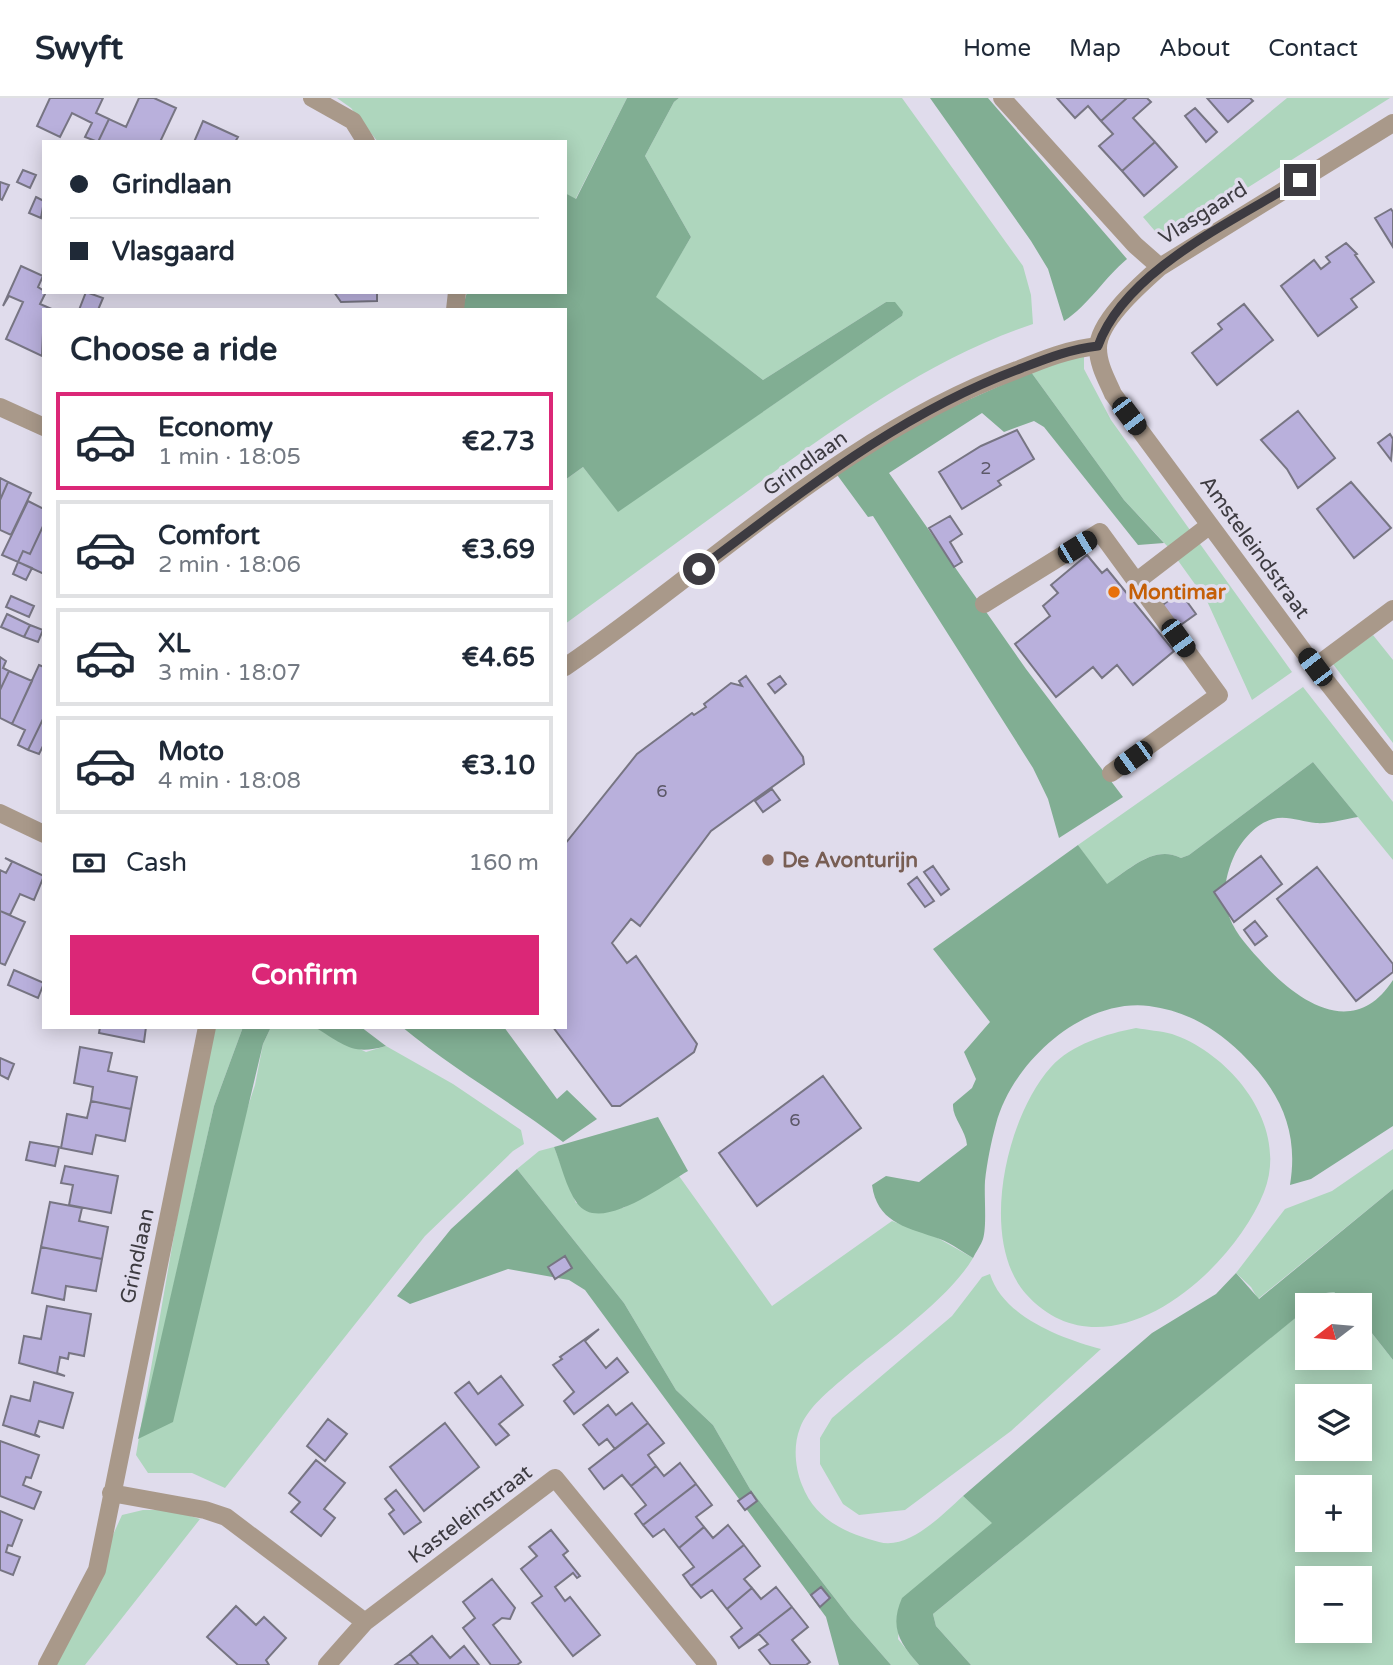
<!DOCTYPE html>
<html lang="en">
<head>
<meta charset="utf-8">
<style>
	body { margin:0; font-family:"Varela Round",sans-serif; background:#f6f6f7; color:#1f2937; height:100vh; display:flex; flex-direction:column; font-size:26px; white-space:nowrap }
	* { box-sizing:border-box; margin:0 }
	p { font-size:23px; color:#747a83 }
	.icon { flex:none; width:38px; height:38px; fill:none; stroke:currentColor; stroke-width:2; stroke-linecap:round; stroke-linejoin:round }
	.map { position:relative; flex:1; overflow:hidden }
	.side { position:absolute; left:42px; top:210px; width:525px; height:721px; display:flex; flex-direction:column; background:#fff; border-radius:0px; box-shadow:0 4px 18px #0003 }
	.side>* { flex:none }
	.top-card { position:absolute; left:42px; top:42px; width:525px; height:154px; border-radius:0px; box-shadow:0 4px 18px #0003; display:grid; align-content:center; height:154px; padding:0 28px; background:#fff }
	.needle { width:46px; rotate:254deg }
	.tools { position:absolute; left:1295px; top:1195px; display:grid; gap:14px }
	.tools a { display:grid; place-items:center; width:77px; height:77px; border-radius:0px; background:#fff; box-shadow:0 4px 18px #0003; font-size:35px }
	.end { position:absolute; width:32px; height:32px; margin:-16px; border:9px solid #3d3b41; background:#fff; box-shadow:0 0 0 4px #fff }
	.from { border-radius:50% }
	.car { position:absolute; width:21px; height:42px; margin:-21px -10px; border-radius:9px; box-shadow:0 0 5px 2px #0007; background:linear-gradient(#222 24%,#8ab4d8 0 40%,#222 0 76%,#8ab4d8 0 86%,#222 0) }
	.top-card b { display:flex; align-items:center; gap:24px; height:66px; font-size:26px }
	.top-card b+b { border-top:2px solid #e0e1e3 }
	.top-card i { width:18px; height:18px; background:#1f2937 }
	ul { padding:0; list-style:none }
	li { display:flex; align-items:center; gap:21px; height:98px; margin:0 14px 10px; padding:0 14px; border:4px solid #e0e1e3; border-radius:0px }
	li div { flex:1 }
	li b { display:block; font-size:26px }
	li em { font-style:normal; font-weight:700 }
	li.on { border-color:#db2777 }
	li>.icon { width:63px; height:63px; stroke-width:1.5 }
	h2 { padding:0 28px; font-size:32px; line-height:84px }
	.pay { display:flex; align-items:center; gap:18px; height:77px; padding:0 28px; font-size:26px }
	.pay p { margin-inline-start:auto }
	.action { display:flex; gap:14px; margin-top:auto; padding:14px 28px }
	.action a { flex:1; height:80px; border-radius:0px; background:#db2777; color:#fff; font-size:28px; font-weight:700; line-height:80px; text-align:center }
	header { display:flex; align-items:center; gap:42px; box-sizing:border-box; height:98px; padding:0 35px; background:#fff; border-bottom:2px solid #e0e1e3 }
	header strong { font-size:33px }
	nav { display:flex; gap:38px; margin-inline-start:auto; font-size:24px }
	.map>svg:first-child { display:block }
</style>
</head>
<body>
<header>
<strong>Swyft</strong>
<nav><a>Home</a><a>Map</a><a>About</a><a>Contact</a></nav>
</header>
<div class="map">
<svg width="1393" height="1567" viewBox="0 0 1393 1567">
	<rect width="100%" height="100%" fill="#e0dcec"/>
	<path fill="#aed6bd" fill-rule="evenodd" d="M337 0H627L575 102 565 95V44H378L351 10Z
		M679 0H902L1023 168 1031 197 1033 226C935 259 851 319 767 379 700 428 632 477 565 526V382L583 369 618 413 902 218 886 204 763 282 655 199 691 139 645 58 674 4Z
		M1287 0H1390L1217 109 1160 139 1143 119Z
		M1084 257V271L1111 322 1292 574 1252 602 1207 503 1169 450 1124 402 1031 274Z
		M1373 537 1393 562V645L1333 566Z
		M1303 589 1393 704V762L1313 664 1189 757 1181 760C1154 746 1128 772 1106 787L1078 747Z
		M210 929H243L214 1008 139 1341 255 987 263 946 271 929H314L366 954 386 948 453 986 521 1032 524 1046 513 1053 425 1138 225 1390 192 1375H148L136 1357Z
		M1136 930C1147 932 1161 933 1172 936 1231 956 1290 1028 1264 1094 1232 1175 1106 1285 1026 1196 978 1142 1006 1019 1051 969 1072 946 1106 936 1136 930Z
		M554 1049 576 1105 623 1110 679 1078 772 1208 892 1123 936 1139 973 1160C949 1201 883 1247 845 1279 829 1293 808 1309 800 1330 793 1347 795 1370 802 1387 815 1421 845 1435 879 1444 909 1452 942 1417 963 1398L993 1425 902 1501 898 1541 919 1567H891L851 1521 750 1391 713 1327 676 1292 624 1205 517 1071 539 1053Z
		M1393 1051V1091L1258 1201 1251 1189 1236 1175 1285 1111 1332 1093Z
		M990 1176C1003 1219 1063 1241 1101 1251L1011 1333 905 1412 859 1417 843 1406 820 1366V1340L832 1320 952 1218 982 1179Z
		M1334 1194 1349 1207 1311 1208 1326 1195Z
		M1307 1210V1260H1360V1220L1393 1262V1567H971L936 1528 933 1516ZM1307 1298H1360V1351H1307ZM1307 1390H1360V1442H1307ZM1307 1480H1360V1533H1307Z
		M143 1412H171L200 1421 85 1567H46L82 1505 122 1417Z"/>
	<path fill="#81ae93" d="M627 0H679L674 4 645 58 691 139 656 199 763 282 886 204H895L903 214 902 218 618 414 583 369 565 382V212H462L467 194H565V95L576 101Z
		M930 0H988L1127 161C1104 180 1089 207 1064 223L1048 171 1031 143Z
		M1031 274 1124 402 1164 445 1138 447 1044 329 1034 323 1004 334 982 315 889 375 1026 571 1123 699 1059 740 1048 701 1033 670 873 418 868 419 835 374 896 334Z
		M1313 664 1358 719C1345 721 1329 726 1316 725 1302 724 1287 717 1273 721 1257 725 1243 741 1235 756 1227 773 1222 793 1227 812 1232 831 1246 847 1259 861 1295 902 1353 944 1393 882V1028L1311 1081 1290 1087C1299 1032 1280 993 1241 955 1214 929 1186 913 1149 908 1082 900 1012 965 996 1026 991 1044 987 1065 985 1083 984 1098 987 1128 983 1141 981 1147 976 1154 973 1160 960 1152 948 1143 934 1139 904 1129 877 1123 872 1087L886 1078 919 1084 967 1047C966 1032 952 1020 953 1006L972 990 976 981 964 954 990 924 933 851 1078 747 1107 786C1129 772 1154 746 1181 760L1189 757Z
		M243 929H271L263 946 173 1324 138 1341 214 1008Z
		M314 929H361L386 948C351 958 344 946 314 929Z
		M402 929H504L557 1001 567 992 597 1021 563 1044C510 1003 454 972 402 929Z
		M658 1019 688 1073C663 1087 599 1137 577 1105 566 1090 561 1066 554 1049Z
		M517 1071 624 1205 676 1292 713 1327 750 1391 851 1521 891 1567H839L826 1519 585 1192 569 1182 508 1171 410 1206 397 1198 451 1131Z
		M1393 1091V1262L1360 1220V1208L1349 1207 1334 1194 1326 1195 933 1516 936 1528 971 1567H919C900 1545 889 1530 902 1500L992 1425 963 1398 1152 1235 1216 1196 1236 1175 1259 1201Z"/>
	<path fill="#b9b0dc" stroke="#777583" stroke-width="2" d="M50 0H103L96 15 109 21 98 44 85 39 92 25 72 15 60 39 37 28Z
		M139 0H154L176 10 160 44H98L109 21 126 29Z
		M1057 0H1127L1101 23 1088 8 1075 20Z
		M1127 0H1147L1151 4 1133 20 1155 44 1122 73 1099 48 1113 36 1101 23Z
		M1207 0H1250L1253 3 1228 24Z
		M1195 10 1217 34 1206 44 1185 18Z
		M203 23 238 39 235 44H194Z
		M1155 44 1177 69 1144 98 1122 73Z
		M23 72 36 77 30 90 17 84Z
		M0 84 9 87 2 102 0 101Z
		M36 99 44 103 41 120 29 115Z
		M1391 111 1393 114V149L1375 120Z
		M1346 145 1357 156 1355 157 1374 184 1351 201 1357 209 1318 238 1281 188 1314 162 1321 171 1330 164 1326 159Z
		M21 168 43 178 38 189 46 194 40 206 54 212H44L42 258 6 241 23 204 9 198 3 208Z
		M86 194 103 200 98 212H79Z
		M334 194H377V203L341 204Z
		M1244 206 1273 242 1217 287 1192 255 1222 231 1218 226Z
		M1298 313 1335 360 1298 390 1287 371 1261 342Z
		M1017 332 1034 361 998 383 1001 387 962 411 939 374 981 348Z
		M1390 336 1393 341 1391 362 1378 345Z
		M0 380 8 384 0 402Z
		M8 384 31 395 11 437 0 432V402Z
		M1351 384 1391 430 1354 460 1317 411Z
		M28 403 44 411V426L30 456 23 453 18 464 2 457Z
		M950 418 962 436 950 444 962 464 954 469 929 430Z
		M44 426V476L18 464 23 453 30 456Z
		M1087 457 1102 475 1107 471 1174 553 1133 587 1117 567 1102 580 1093 569 1056 599 1015 546 1050 518 1043 508 1058 495 1051 487Z
		M18 464 32 470 26 482 13 476Z
		M1180 494 1196 516 1175 531 1160 509Z
		M11 498 34 508 29 519 6 509Z
		M7 516 30 527 24 539 1 529Z
		M30 527 43 532 38 544 24 539Z
		M0 559 6 563 3 570 9 573 0 592Z
		M39 567 44 569V619L28 652 18 647 25 632 12 626Z
		M9 573 32 583 12 626 0 620V592Z
		M746 578 803 659 804 666 711 733 640 828 631 821 612 845 627 865 636 858 697 946 694 954 620 1008H612L553 929H565V746L637 656 692 615 694 617 706 609 704 606 731 585 742 588 739 583Z
		M780 578 786 586 775 595 768 586Z
		M44 619V646L39 656 28 652Z
		M772 691 780 702 763 714 755 703Z
		M1261 758 1282 786 1234 824 1214 794Z
		M5 760 44 778 34 802 20 796 10 817 0 813V772L6 775 12 764Z
		M933 768 949 791 941 797 924 774Z
		M1317 769 1393 866V874L1356 903 1277 801Z
		M917 779 934 803 925 809 908 786Z
		M0 813 25 824 5 867 0 865Z
		M1255 823 1267 838 1255 847 1244 832Z
		M14 872 44 885 38 900 8 887Z
		M100 929H146L144 944 99 935Z
		M80 949 112 955 108 973 137 979 131 1011 91 1003 93 989 74 985Z
		M0 960 14 966 8 981 0 977Z
		M823 978 861 1030 757 1108 719 1055Z
		M91 1003 131 1011 125 1043 96 1037 92 1056 61 1050 67 1016 87 1020Z
		M30 1044 59 1049 55 1068 26 1062Z
		M65 1068 118 1078 111 1115 69 1107 73 1087 61 1085Z
		M50 1104 82 1110 79 1123 108 1129 102 1161 41 1149Z
		M41 1149 102 1161 96 1193 66 1188 64 1202 32 1195Z
		M565 1158 572 1170 555 1181 548 1169Z
		M47 1208 91 1216 84 1258 69 1255 68 1261 60 1259 57 1275 65 1278 19 1265 24 1238 41 1241Z
		M599 1231 585 1243 606 1270 617 1260 628 1274 574 1316 564 1303 574 1294 553 1267 562 1261 560 1259Z
		M501 1278 523 1307 499 1326 509 1337 496 1347 455 1295 469 1284 478 1296Z
		M34 1284 73 1295 63 1330 39 1323 35 1336 40 1339 3 1327 11 1298 30 1303Z
		M632 1305 648 1325 615 1351 607 1341 599 1347 583 1327 608 1307 616 1317Z
		M328 1321 347 1336 325 1363 307 1348Z
		M445 1325 479 1369 424 1413 390 1369Z
		M648 1325 664 1345 648 1357 656 1368 631 1388 622 1377 604 1391 589 1371Z
		M0 1343 39 1357 31 1380 26 1379 23 1387 41 1394 34 1411 0 1398Z
		M316 1362 345 1385 324 1411 335 1420 321 1438 291 1414 300 1404 289 1395Z
		M680 1365 696 1386 643 1427 635 1416 646 1407 631 1388 656 1368 664 1378Z
		M696 1386 712 1407 696 1419 704 1429 679 1450 664 1431 653 1439 643 1427Z
		M396 1392 421 1424 404 1436 389 1416 394 1412 385 1401Z
		M751 1394 757 1403 745 1412 738 1403Z
		M0 1413 22 1422 12 1448 8 1447 6 1454 20 1459 13 1477 0 1472Z
		M728 1427 744 1447 691 1488 683 1477 694 1469 679 1450 704 1429 713 1440Z
		M551 1432 568 1453 563 1457 580 1478 577 1480 573 1475 555 1489 565 1503 570 1499 600 1537 573 1558 532 1505 542 1498 521 1471 537 1458 529 1449Z
		M744 1447 760 1468 744 1481 752 1490 727 1511 712 1492 701 1500 691 1488Z
		M492 1481 515 1510 510 1521 502 1520 493 1527 521 1564 517 1567H491L463 1530 475 1520 463 1504Z
		M776 1489 792 1509 739 1550 731 1539 742 1530 727 1511 752 1490 761 1501Z
		M821 1489 830 1500 820 1509 811 1497Z
		M236 1508 256 1527 264 1519 286 1540 266 1562 269 1567H238L207 1539Z
		M792 1509 808 1529 792 1542 810 1564 806 1567H771L759 1552 768 1546 759 1536 739 1550Z
		M432 1538 450 1560 464 1548 479 1567H419L410 1556Z
		M410 1556 419 1567H395Z"/>
	<g fill="none" stroke-linecap="round" stroke-linejoin="round">
		<path stroke="#a9998a" stroke-width="18" d="M312 0 353 23 366 44
			M1002 0 1135 147 1160 169
			M1393 25 1160 169C1141 186 1098 223 1098 250 1098 267 1107 282 1113 296L1315 569 1393 668
			M455 212 457 194
			M0 309 44 329
			M1137 483 1210 427
			M984 506 1100 434 1219 597 1111 675
			M565 569C713 468 847 334 1017 272 1044 261 1069 251 1098 248
			M1315 569 1393 511
			M0 715 44 736
			M111 1395 205 1412 226 1419 365 1524
			M47 1567 97 1472 207 929
			M327 1567 365 1524 555 1380 708 1567"/>
	</g>
	<g fill="none" stroke-linecap="round" stroke-linejoin="round">
		<path stroke="#3d3b41" stroke-width="9" d="M699 471C801 395 901 314 1022 270 1048 260 1071 251 1098 248 1125 172 1234 123 1300 82"/>
	</g>
	<circle fill="#e8710a" stroke="#e0dcec" stroke-width="2.5" cx="1114" cy="494" r="7"/>
	<circle fill="#8d6e63" stroke="#e0dcec" stroke-width="2.5" cx="768" cy="762" r="7"/>
	<g text-anchor="middle" stroke-width="7" stroke-linejoin="round" paint-order="stroke">
		<g font-size="18" fill="#5c5868">
			<text x="986" y="376">2</text>
			<text x="662" y="699">6</text>
			<text x="795" y="1028">6</text>
		</g>
		<g font-size="21" fill="#3d3b41" stroke="#e0dcec">
			<text transform="translate(1203 115) rotate(-32)" y="7">Vlasgaard</text>
			<text transform="translate(805 365) rotate(-35)" y="7">Grindlaan</text>
			<text transform="translate(1255 449) rotate(54)" y="7">Amsteleindstraat</text>
			<text transform="translate(137 1158) rotate(-78)" y="7">Grindlaan</text>
			<text transform="translate(470 1416) rotate(-37)" y="7">Kasteleinstraat</text>
		</g>
		<g font-size="21" font-weight="bold" fill="#c56008" stroke="#e0dcec" text-anchor="start">
			<text x="1128" y="501">Montimar</text>
		</g>
		<g font-size="21" font-weight="bold" fill="#785e54" stroke="#e0dcec" text-anchor="start">
			<text x="782" y="769">De Avonturijn</text>
		</g>
	</g>
</svg>
<div class="tools">
<a><svg class="needle" viewBox="-14 -14 28 28"><path d="M0-13l5 13h-10z" fill="#e53935"/><path d="M0 13l5-13h-10z" fill="#747a83"/></svg></a>
<a><svg class="icon" aria-label="layers" viewBox="0 0 24 24"><path d="M12 4l9 5-9 5-9-5zM3 14l9 5 9-5"/></svg></a>
<a>+</a>
<a>−</a>
</div>
<i class="end from" style="left:699px;top:471px"></i>
<i class="end" style="left:1300px;top:82px"></i>
<i class="car" style="left:1129px;top:318px;rotate:143deg"></i>
<i class="car" style="left:1077px;top:449px;rotate:59deg"></i>
<i class="car" style="left:1178px;top:540px;rotate:144deg"></i>
<i class="car" style="left:1315px;top:569px;rotate:323deg"></i>
<i class="car" style="left:1133px;top:660px;rotate:234deg"></i>
<div class="top-card">
<b><i class="from"></i>Grindlaan</b>
<b><i></i>Vlasgaard</b>
</div>
<section class="side">
<h2>Choose a ride</h2>
<ul>
<li class="on"><svg class="icon" aria-label="car" viewBox="0 0 24 24"><path d="M5 17H2v-5l4-1 3-4h7l3 4 3 1v5h-3M9 17h6M6 11h13"/><circle cx="7" cy="17" r="2"/><circle cx="17" cy="17" r="2"/></svg><div><b>Economy</b><p>1 min · 18:05</p></div><em>€2.73</em></li>
<li><svg class="icon" aria-label="car" viewBox="0 0 24 24"><path d="M5 17H2v-5l4-1 3-4h7l3 4 3 1v5h-3M9 17h6M6 11h13"/><circle cx="7" cy="17" r="2"/><circle cx="17" cy="17" r="2"/></svg><div><b>Comfort</b><p>2 min · 18:06</p></div><em>€3.69</em></li>
<li><svg class="icon" aria-label="car" viewBox="0 0 24 24"><path d="M5 17H2v-5l4-1 3-4h7l3 4 3 1v5h-3M9 17h6M6 11h13"/><circle cx="7" cy="17" r="2"/><circle cx="17" cy="17" r="2"/></svg><div><b>XL</b><p>3 min · 18:07</p></div><em>€4.65</em></li>
<li><svg class="icon" aria-label="car" viewBox="0 0 24 24"><path d="M5 17H2v-5l4-1 3-4h7l3 4 3 1v5h-3M9 17h6M6 11h13"/><circle cx="7" cy="17" r="2"/><circle cx="17" cy="17" r="2"/></svg><div><b>Moto</b><p>4 min · 18:08</p></div><em>€3.10</em></li>
</ul>
<div class="pay"><svg class="icon" aria-label="cash" viewBox="0 0 24 24"><path d="M3 7h18v10H3z"/><circle cx="12" cy="12" r="2"/></svg>Cash<p>160 m</p></div>
<div class="action"><a>Confirm</a></div>
</section>
</div>
</body>
</html>
